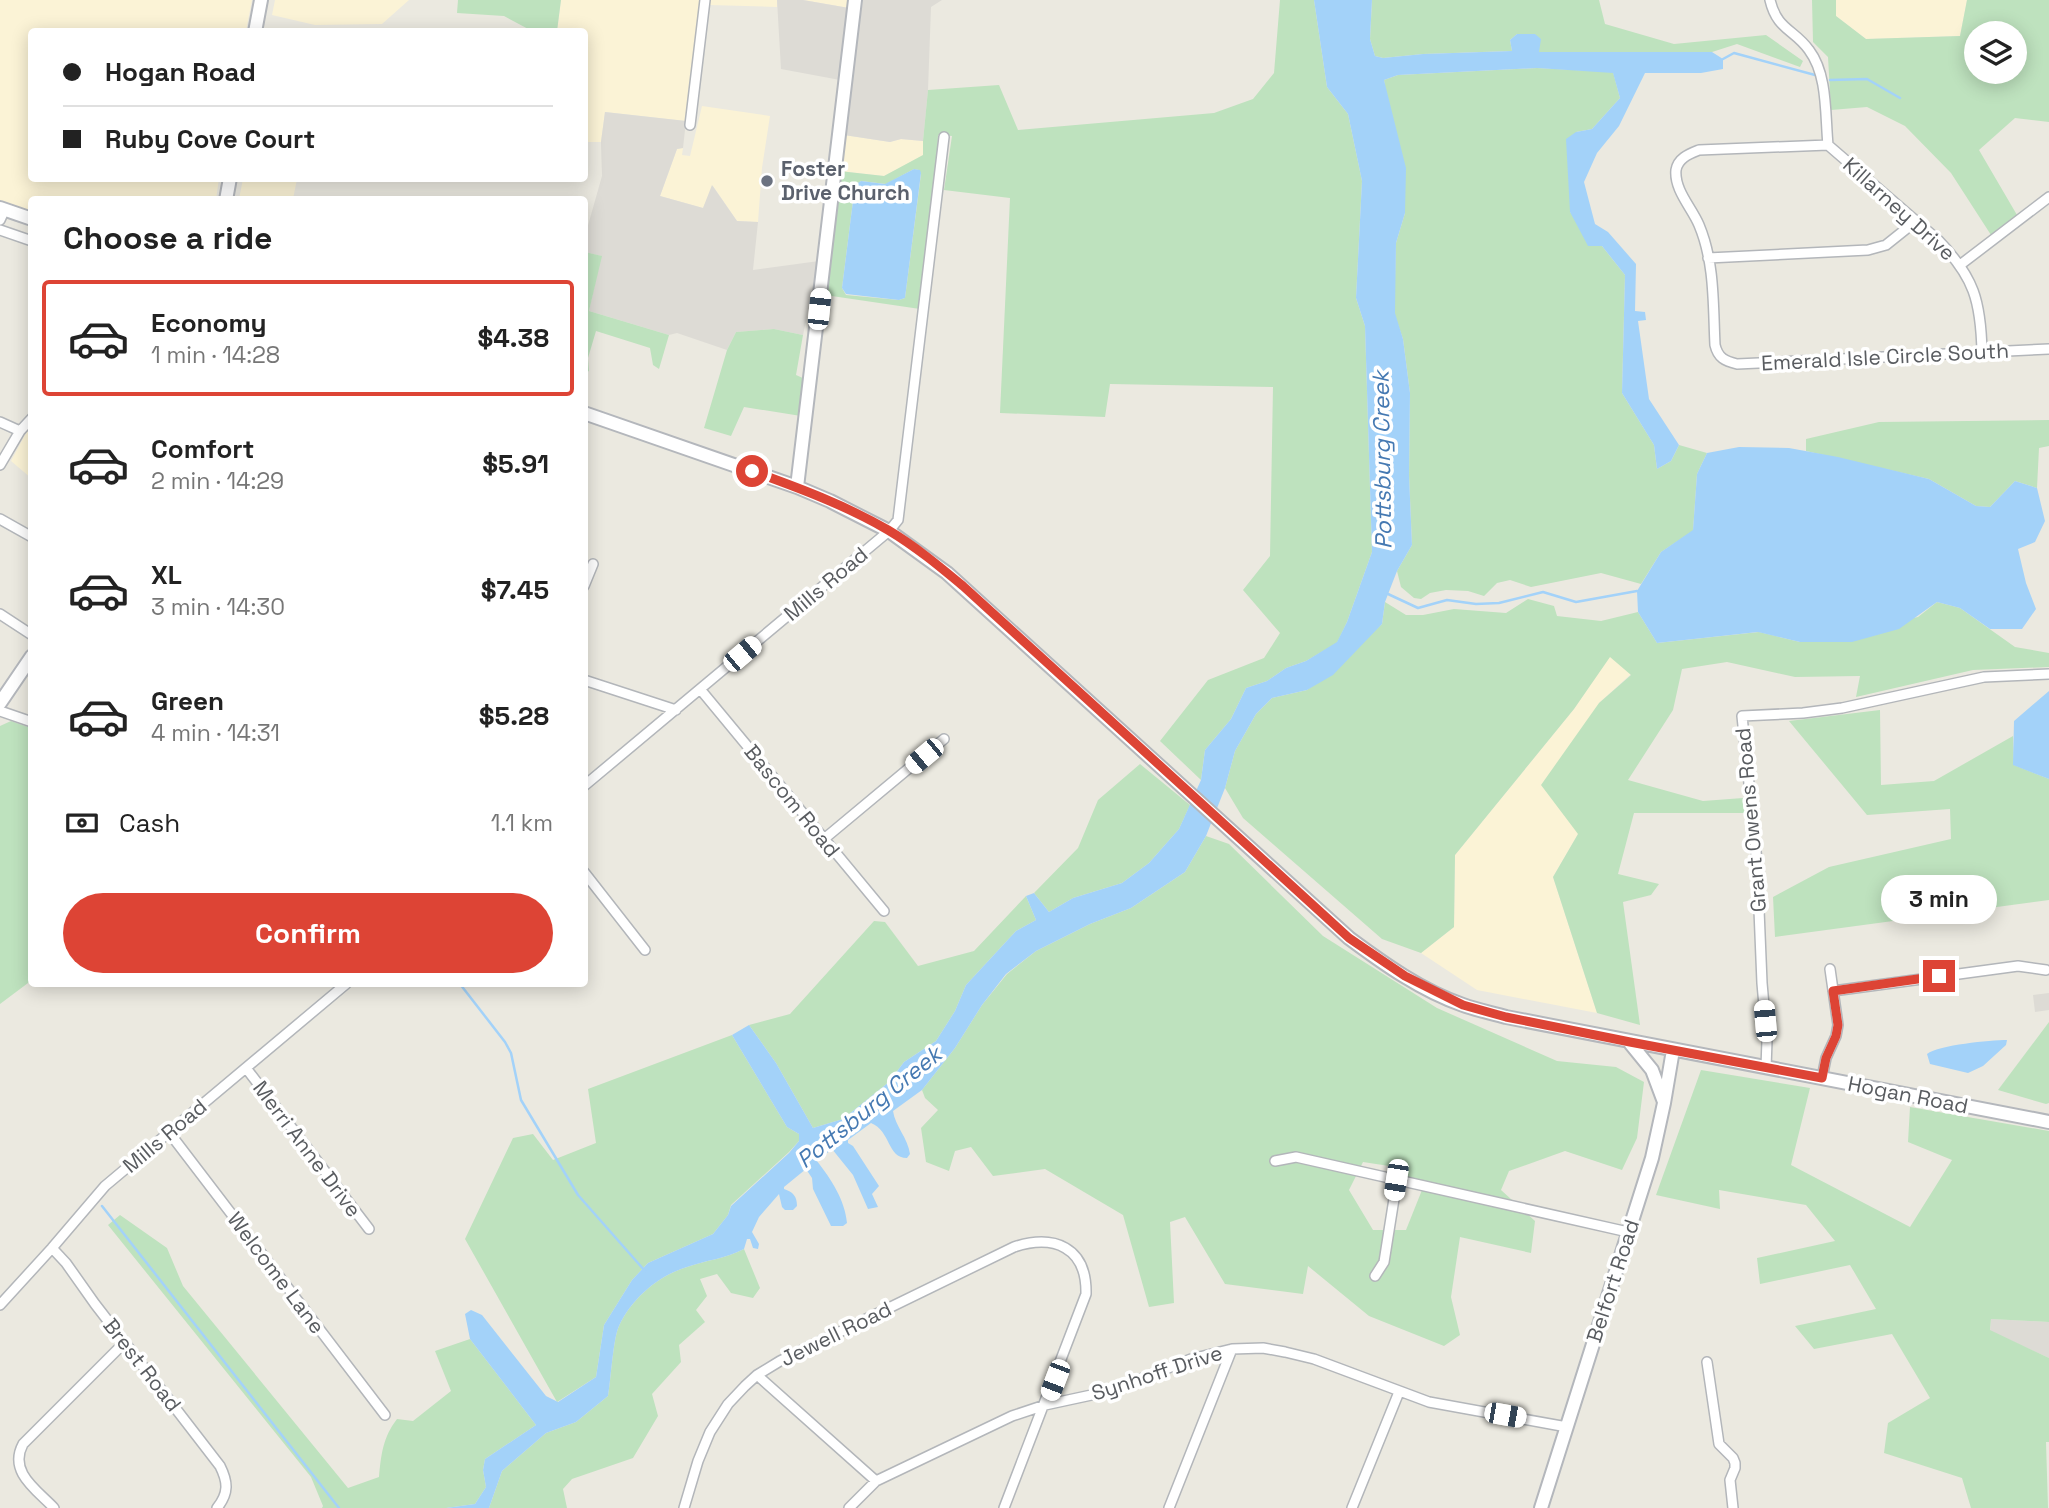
<!DOCTYPE html>
<html lang="en">
<head>
<meta charset="utf-8">
<style>
	body { margin:0; font-family:"Space Grotesk",sans-serif; background:#f6f6f6; color:#222; height:100vh; display:flex; flex-direction:column; font-size:26px; white-space:nowrap }
	* { box-sizing:border-box; margin:0 }
	p { font-size:23px; color:#767676 }
	.icon { flex:none; width:38px; height:38px; fill:none; stroke:currentColor; stroke-width:2; stroke-linecap:round; stroke-linejoin:round }
	.map { position:relative; flex:1; overflow:hidden }
	.panel { position:absolute; left:28px; top:196px; width:560px; height:791px; display:flex; flex-direction:column; background:#fff; border-radius:7px; box-shadow:0 4px 18px #0003 }
	.panel>* { flex:none }
	.banner { position:absolute; left:28px; top:28px; width:560px; height:154px; border-radius:7px; box-shadow:0 4px 18px #0003; display:grid; align-content:center; height:154px; padding:0 35px; background:#fff }
	.buttons { position:absolute; left:1964px; top:21px; display:grid; gap:14px }
	.buttons a { display:grid; place-items:center; width:63px; height:63px; border-radius:50%; background:#fff; box-shadow:0 4px 18px #0003; font-size:35px }
	.end { position:absolute; width:32px; height:32px; margin:-16px; border:9px solid #dd4435; background:#fff; box-shadow:0 0 0 4px #fff }
	.from { border-radius:50% }
	.bubble { position:absolute; height:49px; border-radius:24px; background:#fff; box-shadow:0 4px 18px #0003; font-size:23px; font-weight:700; line-height:49px; text-align:center }
	.car { position:absolute; width:21px; height:42px; margin:-21px -10px; border-radius:9px; box-shadow:0 0 5px 2px #0007; background:linear-gradient(#fff 24%,#345 0 40%,#fff 0 76%,#345 0 86%,#fff 0) }
	.banner b { display:flex; align-items:center; gap:24px; height:66px; font-size:26px }
	.banner b+b { border-top:2px solid #e0e0e0 }
	.banner i { width:18px; height:18px; background:#222 }
	ul { padding:0; list-style:none }
	li { display:flex; align-items:center; gap:21px; height:116px; margin:0 14px 10px; padding:0 21px; border:4px solid transparent; border-radius:7px }
	li div { flex:1 }
	li b { display:block; font-size:26px }
	li em { font-style:normal; font-weight:700 }
	li.on { border-color:#dd4435 }
	li>.icon { width:63px; height:63px; stroke-width:1.5 }
	h2 { padding:0 35px; font-size:32px; line-height:84px }
	.pay { display:flex; align-items:center; gap:18px; height:77px; padding:0 35px; font-size:26px }
	.pay p { margin-inline-start:auto }
	.cta { display:flex; gap:14px; margin-top:auto; padding:14px 35px }
	.cta a { flex:1; height:80px; border-radius:42px; background:#dd4435; color:#fff; font-size:28px; font-weight:700; line-height:80px; text-align:center }
	.map>svg:first-child { display:block }
</style>
</head>
<body>
<div class="map">
<svg width="2049" height="1508" viewBox="0 0 2049 1508">
	<rect width="100%" height="100%" fill="#ebe9e0"/>
	<path fill="#fbf3d6" d="M0 0H252L246 31 32 32V178L219 179 216 199 32 200 31 214 0 203Z
		M275 0H409L382 24 315 25 272 15Z
		M561 0H701L686 121 605 112 601 142H585L584 32H557Z
		M709 0H777V7L709 5Z
		M803 0H850L849 8Z
		M1836 0H1967L1960 36 1866 39 1836 16Z
		M702 106 770 116 762 168 758 222 737 221 713 186 703 208 660 196 677 149 683 148 682 155 690 156Z
		M844 135 890 142 901 139 923 141 924 155 884 176 839 171Z
		M243 179V178L297 179 293 199H239Z
		M31 428V478L11 461 25 435Z
		M1610 656 1631 674 1599 703 1578 834 1553 877 1597 1013 1477 990 1421 953 1454 927 1455 855 1574 709Z"/>
	<path fill="#dddbd5" d="M777 0H803L849 8 840 80 781 69Z
		M863 0H942L931 7 928 90 923 141 901 139 890 142 844 135Z
		M605 112 686 121 683 148 677 149 660 196 703 208 712 185 737 221 758 222 753 270 819 261 803 335 774 329 736 332 727 350 677 333 669 335 589 311 601 256 585 252V236L602 176 601 142Z
		M2049 993V1010L2035 1012 2033 995Z
		M1991 1319 2049 1322V1358L1990 1331Z"/>
	<path fill="#bee2be" fill-rule="evenodd" d="M458 0H561L557 31H532L504 16 457 13Z
		M1280 0H1314L1327 87 1348 114 1362 181 1356 298 1365 326 1372 552 1347 622 1337 643 1306 661 1286 668 1267 681 1246 688 1231 719 1205 750 1201 780 1160 741 1208 680 1264 658 1280 633 1243 590 1270 556 1273 387 1110 384 1105 417 1000 413 1010 198 944 190 952 136 938 135 937 157 920 309 825 295 839 171 884 176 923 155V141L928 90 999 85 1018 130 1214 113 1253 99 1274 73ZM914 169 919 170 921 174 905 298 899 300 846 295 842 288 855 185 861 181 886 184Z
		M1372 0H1599L1605 24 1674 44 1766 35 1803 61 1800 67 1737 44 1712 52H1538L1535 34H1517L1510 40 1512 51 1423 54 1383 58 1375 56 1370 39Z
		M1812 0H1836V16L1866 39 1960 36 1967 0H2049V122L2015 118 1979 150 2017 215 1991 235 1951 173 1905 126 1867 107 1831 110 1828 57 1813 42ZM1976 33H2014V72H1976Z
		M1537 68 1613 72 1620 98 1592 129 1576 132 1570 212 1602 246 1625 275 1622 393 1654 445 1657 469 1671 461 1679 445 1707 453 1697 474 1693 531 1661 552 1641 584 1601 573 1531 587 1510 580 1497 583 1484 596 1468 591 1446 590 1430 593 1421 599 1414 598 1401 587 1397 571 1412 545 1409 475 1410 393 1403 339 1394 313 1396 243 1405 213 1384 80 1398 75Z
		M585 252 602 256 589 311 669 335 659 369 653 365 650 348 596 331 588 358 589 371 585 373Z
		M774 329 803 335 796 375 805 379 801 416 744 407 731 436 704 428 727 350 736 332Z
		M2049 420V446L2039 448 2037 488 2015 481 1990 507 1976 506 1929 479 1806 451V439L1879 422Z
		M1528 599 1554 606 1557 616 1601 621 1638 612 1657 643 1759 632 1800 642 1918 617 1937 602 1960 608 2015 647 2049 653V667L1973 670 1856 697 1860 676 1795 677 1727 662 1682 669 1673 710 1628 780 1703 801 1743 798 1747 813H1634L1618 874 1659 884 1651 895 1623 902 1640 1025 1597 1013 1553 877 1578 834 1541 785 1599 703 1631 675 1610 657 1574 709 1455 855 1454 927 1421 953 1382 939 1243 818 1225 788 1235 751 1256 714 1272 698 1307 690 1382 624 1385 602 1406 615H1423L1454 609 1506 613Z
		M1880 710 1881 785 1934 781 2013 736 2014 765 2049 779V900L1775 937 1773 897 1829 867 1951 839 1950 809 1867 815 1789 721Z
		M11 721 31 728 32 980 0 1004V726Z
		M1140 764 1190 805 1179 829 1149 863 1122 883 1073 898 1049 912 1034 893 1078 848 1098 800Z
		M1206 836 1229 844 1323 936 1437 1008 1557 1061 1616 1067 1644 1082 1637 1138 1622 1170 1565 1151 1509 1171 1501 1190 1535 1221 1531 1253 1460 1237 1451 1297 1460 1335 1444 1346 1369 1316 1308 1266 1303 1294 1225 1284 1185 1217 1170 1222 1174 1303 1149 1307 1123 1215 1045 1169 993 1176 971 1147 955 1151 949 1171 926 1162 921 1128 938 1110 925 1098 922 1090 955 1048 982 1005 1007 974 1036 951 1090 924 1131 908 1185 872ZM1363 1162 1389 1166 1422 1190 1406 1230H1373L1349 1190Z
		M1026 896 1036 920 1016 931 966 985 955 1011 936 1041 904 1062 889 1082 843 1119 813 1128 776 1063 749 1025 790 1014 874 921 885 922 918 966 974 951Z
		M2049 1022V1103L2046 1104 1998 1090Z
		M732 1035 787 1127 799 1134V1141L789 1152 731 1205 728 1215 713 1234 648 1263 632 1280 604 1325 596 1377 557 1402 465 1239 513 1138 533 1134 553 1160 596 1143 588 1089Z
		M1701 1070 1810 1088 1791 1165 1910 1227 1952 1160 1908 1142 1910 1107 2049 1131V1322L1991 1319 1990 1330 2049 1358V1442H2046L2048 1508H1971L1962 1478 1884 1453 1888 1423 1930 1398 1892 1334 1814 1349 1795 1326 1876 1309 1850 1265 1760 1284 1757 1258 1835 1241 1806 1205 1719 1190 1720 1209 1656 1195Z
		M120 1215 167 1248 183 1286 348 1488 379 1477C381 1455 383 1437 397 1419L413 1421 451 1391 435 1351 470 1339 536 1425 485 1459 483 1470 486 1487 475 1504 446 1508H322L323 1506 311 1477 108 1225Z
		M744 1249 760 1288 753 1298 731 1293 717 1274 700 1279 707 1296 696 1310 705 1322 679 1345 681 1362 652 1394 658 1416 633 1458 572 1479 563 1489 567 1508H489L502 1471 546 1433 576 1422 608 1396C611 1379 613 1339 619 1326 632 1298 658 1276 687 1267 706 1260 725 1259 744 1249Z"/>
	<path fill="#a3d2f9" d="M1314 0H1372L1370 39 1375 56 1383 58 1423 54 1512 51 1510 40 1517 34H1535L1541 39 1539 52H1712L1723 59V69L1701 73H1645L1619 126 1597 153 1584 182 1595 224 1608 232 1636 264 1635 311 1645 312 1646 320 1638 321 1649 399 1679 445 1671 461 1657 469 1654 445 1622 393 1625 275 1602 246H1588L1570 212 1566 139 1576 132 1592 129 1620 98 1613 73 1537 68 1398 75 1384 80 1406 168 1405 213 1396 243 1395 313 1403 339 1410 393 1409 475 1412 545 1397 571 1385 602 1382 624 1333 675 1307 690 1272 698 1256 714 1235 751 1225 788 1206 836 1185 872 1131 908 1090 924 1036 951 1006 974 982 1005 955 1048 922 1090 893 1111C895 1126 908 1138 910 1154L907 1158C887 1158 891 1131 871 1123L848 1140V1143L853 1146 879 1186 872 1194 878 1207 868 1209 853 1175 832 1149 817 1161C831 1179 845 1200 847 1223L843 1226H831L813 1189 812 1178 806 1169 784 1187V1189C793 1192 797 1196 797 1206L793 1210H785L782 1207 779 1194 759 1217 752 1232 759 1244 758 1249 753 1248 750 1239H747L744 1249C725 1259 706 1260 687 1267 658 1276 632 1298 619 1326 613 1339 611 1379 608 1396L576 1422 546 1433 502 1471 489 1508H446L475 1504 486 1487 483 1470 485 1459 536 1425 470 1339 465 1314 471 1310 482 1315 546 1396 558 1402 596 1377 604 1325 632 1280 648 1263 713 1234 728 1215 731 1206 789 1153 799 1141V1134L787 1127 732 1035 749 1025 776 1063 813 1128 843 1119 889 1082 904 1062 936 1041 955 1011 966 985 1016 931 1036 920 1026 896 1034 893 1049 912 1073 898 1122 883 1149 863 1179 829 1201 780 1205 750 1231 719 1246 688 1267 681 1286 668 1306 661 1337 642 1347 622 1372 552 1365 326 1356 298 1362 181 1348 114 1327 87Z
		M914 169 920 170 921 173 905 298 899 300 846 294 842 288 855 185 861 181 885 184Z
		M1739 447 1789 448 1838 457 1929 479 1976 506 1990 507 2015 481 2037 488 2045 521 2035 542 2018 549 2026 583 2036 609 2022 629H1990L1960 608 1937 602 1899 629 1852 642H1800L1758 632 1657 643 1638 612 1637 591 1661 552 1693 530 1697 474 1707 453Z
		M2049 691V779L2013 765 2014 721Z
		M2007 1040 2006 1045 1983 1066 1968 1073 1930 1064 1927 1054C1939 1045 1990 1040 2007 1040Z"/>
	<g fill="none" stroke-linecap="round" stroke-linejoin="round">
		<path stroke="#a3d2f9" stroke-width="2.5" d="M1723 59 1734 53 1815 75
			M1830 80 1867 79 1900 98
			M1388 594 1418 608 1447 600 1476 604 1499 603 1543 592 1576 602 1637 591
			M460 984 505 1042 511 1053 521 1100 578 1195 645 1271
			M102 1206 339 1508"/>
		<g stroke="#b3b6ba" stroke-width="12">
			<path id="street" d="M1770 0C1777 30 1794 29 1809 50 1828 75 1825 115 1828 145L1938 240C1974 277 1981 301 1982 353
				M690 125 705 0
				M1828 145 1699 150C1689 154 1678 158 1676 170 1674 190 1692 208 1699 225 1715 263 1713 306 1715 345 1718 358 1725 361 1737 364L2049 349
				M0 220 5 209
				M0 230 32 241
				M1708 258 1868 250 1886 245 1916 221
				M1960 265 2049 197
				M0 422 20 431
				M0 465 20 431 32 418
				M0 519 32 537
				M584 586 593 564
				M0 614 32 635
				M584 680 676 710
				M700 689 884 911
				M0 711 32 722
				M584 786 889 531 898 520 944 137
				M824 839 944 739
				M584 872 645 950
				M1833 991 2018 966 2046 970
				M246 1068 369 1229
				M1766 1068 1767 1040 1762 983 1757 861 1742 716 1803 713 1842 708 1984 677 2049 674
				M1822 1078 1826 1058 1836 1036 1838 1025 1830 969
				M168 1131 385 1415
				M1275 1161 1296 1157 1628 1232
				M52 1248 66 1263 95 1304 220 1466C228 1482 229 1493 217 1508
				M1375 1276 1384 1262 1397 1180
				M0 1305 52 1248 105 1186 346 984
				M1707 1362 1719 1444 1733 1458 1735 1463V1468L1730 1480 1733 1508
				M757 1375 876 1481
				M54 1508C37 1490 8 1472 23 1444L125 1342
				M684 1508 698 1461 710 1432 728 1404 745 1386 757 1375 780 1361 1014 1247C1054 1234 1087 1247 1086 1294L1004 1508
				M849 1508 876 1481 1012 1416 1045 1405 1110 1391 1191 1359 1232 1349 1263 1348 1285 1352 1314 1359 1429 1402 1567 1427
				M1169 1508 1232 1349
				M1352 1508 1399 1392"/>
		</g>
		<g stroke="#b4b7bc" stroke-width="16">
			<path id="secondary" d="M255 32 261 0
				M226 200 230 178
				M0 208 32 219
				M584 413 797 487 830 501 889 531 947 573 1349 938C1384 964 1422 991 1463 1005 1477 1010 1492 1013 1506 1017L2049 1122
				M797 487 855 0
				M0 703 32 656
				M1630 1043 1652 1070 1664 1102
				M1541 1508 1652 1158 1664 1103 1673 1050"/>
		</g>
		<use href="#street" stroke="#fff" stroke-width="9"/>
		<use href="#secondary" stroke="#fff" stroke-width="12"/>
	</g>
	<g fill="none" stroke-linecap="round" stroke-linejoin="round">
		<path stroke="#dd4435" stroke-width="9" d="M752 471C799 488 845 505 888 530 915 546 939 566 963 586L1349 938 1405 976 1463 1005 1506 1017 1630 1042 1822 1078 1826 1058 1836 1036 1838 1025 1833 991 1939 976"/>
	</g>
	<circle fill="#6b7280" stroke="#fff" stroke-width="2.5" cx="767" cy="181" r="7"/>
	<g text-anchor="middle" stroke-width="7" stroke-linejoin="round" paint-order="stroke">
		<g font-size="21" font-weight="bold" fill="#5b616d" stroke="#fff" text-anchor="start">
			<text x="781" y="176">Foster<tspan x="781" dy="24">Drive Church</tspan></text>
		</g>
		<g font-size="21" fill="#595c60" stroke="#fff">
			<text transform="translate(1899 209) rotate(42)" y="7">Killarney Drive</text>
			<text transform="translate(1885 357) rotate(-3)" y="7">Emerald Isle Circle South</text>
			<text transform="translate(826 584) rotate(-40)" y="7">Mills Road</text>
			<text transform="translate(792 801) rotate(51)" y="7">Bascom Road</text>
			<text transform="translate(1751 820) rotate(-95)" y="7">Grant Owens Road</text>
			<text transform="translate(1908 1095) rotate(11)" y="7">Hogan Road</text>
			<text transform="translate(165 1136) rotate(-40)" y="7">Mills Road</text>
			<text transform="translate(307 1149) rotate(53)" y="7">Merri Anne Drive</text>
			<text transform="translate(276 1273) rotate(53)" y="7">Welcome Lane</text>
			<text transform="translate(1613 1281) rotate(-72)" y="7">Belfort Road</text>
			<text transform="translate(836 1334) rotate(-26)" y="7">Jewell Road</text>
			<text transform="translate(142 1365) rotate(52)" y="7">Brest Road</text>
			<text transform="translate(1157 1373) rotate(-18)" y="7">Synhoff Drive</text>
		</g>
		<g font-size="23" font-style="italic" fill="#4579b2" stroke="#fff">
			<text transform="translate(1382 460) rotate(-91)" y="8">Pottsburg Creek</text>
			<text transform="translate(869 1107) rotate(-39)" y="8">Pottsburg Creek</text>
		</g>
	</g>
</svg>
<div class="buttons">
<a><svg class="icon" aria-label="layers" viewBox="0 0 24 24"><path d="M12 4l9 5-9 5-9-5zM3 14l9 5 9-5"/></svg></a>
</div>
<i class="end from" style="left:752px;top:471px"></i>
<i class="end" style="left:1939px;top:976px"></i>
<div class="bubble" style="left:1881px;top:875px;width:116px">3 min</div>
<i class="car" style="left:819px;top:309px;rotate:6deg"></i>
<i class="car" style="left:742px;top:654px;rotate:50deg"></i>
<i class="car" style="left:924px;top:756px;rotate:230deg"></i>
<i class="car" style="left:1765px;top:1021px;rotate:355deg"></i>
<i class="car" style="left:1396px;top:1180px;rotate:189deg"></i>
<i class="car" style="left:1055px;top:1380px;rotate:201deg"></i>
<i class="car" style="left:1505px;top:1415px;rotate:100deg"></i>
<div class="banner">
<b><i class="from"></i>Hogan Road</b>
<b><i></i>Ruby Cove Court</b>
</div>
<section class="panel">
<h2>Choose a ride</h2>
<ul>
<li class="on"><svg class="icon" aria-label="car" viewBox="0 0 24 24"><path d="M5 17H2v-5l4-1 3-4h7l3 4 3 1v5h-3M9 17h6M6 11h13"/><circle cx="7" cy="17" r="2"/><circle cx="17" cy="17" r="2"/></svg><div><b>Economy</b><p>1 min · 14:28</p></div><em>$4.38</em></li>
<li><svg class="icon" aria-label="car" viewBox="0 0 24 24"><path d="M5 17H2v-5l4-1 3-4h7l3 4 3 1v5h-3M9 17h6M6 11h13"/><circle cx="7" cy="17" r="2"/><circle cx="17" cy="17" r="2"/></svg><div><b>Comfort</b><p>2 min · 14:29</p></div><em>$5.91</em></li>
<li><svg class="icon" aria-label="car" viewBox="0 0 24 24"><path d="M5 17H2v-5l4-1 3-4h7l3 4 3 1v5h-3M9 17h6M6 11h13"/><circle cx="7" cy="17" r="2"/><circle cx="17" cy="17" r="2"/></svg><div><b>XL</b><p>3 min · 14:30</p></div><em>$7.45</em></li>
<li><svg class="icon" aria-label="car" viewBox="0 0 24 24"><path d="M5 17H2v-5l4-1 3-4h7l3 4 3 1v5h-3M9 17h6M6 11h13"/><circle cx="7" cy="17" r="2"/><circle cx="17" cy="17" r="2"/></svg><div><b>Green</b><p>4 min · 14:31</p></div><em>$5.28</em></li>
</ul>
<div class="pay"><svg class="icon" aria-label="cash" viewBox="0 0 24 24"><path d="M3 7h18v10H3z"/><circle cx="12" cy="12" r="2"/></svg>Cash<p>1.1 km</p></div>
<div class="cta"><a>Confirm</a></div>
</section>
</div>
</body>
</html>
